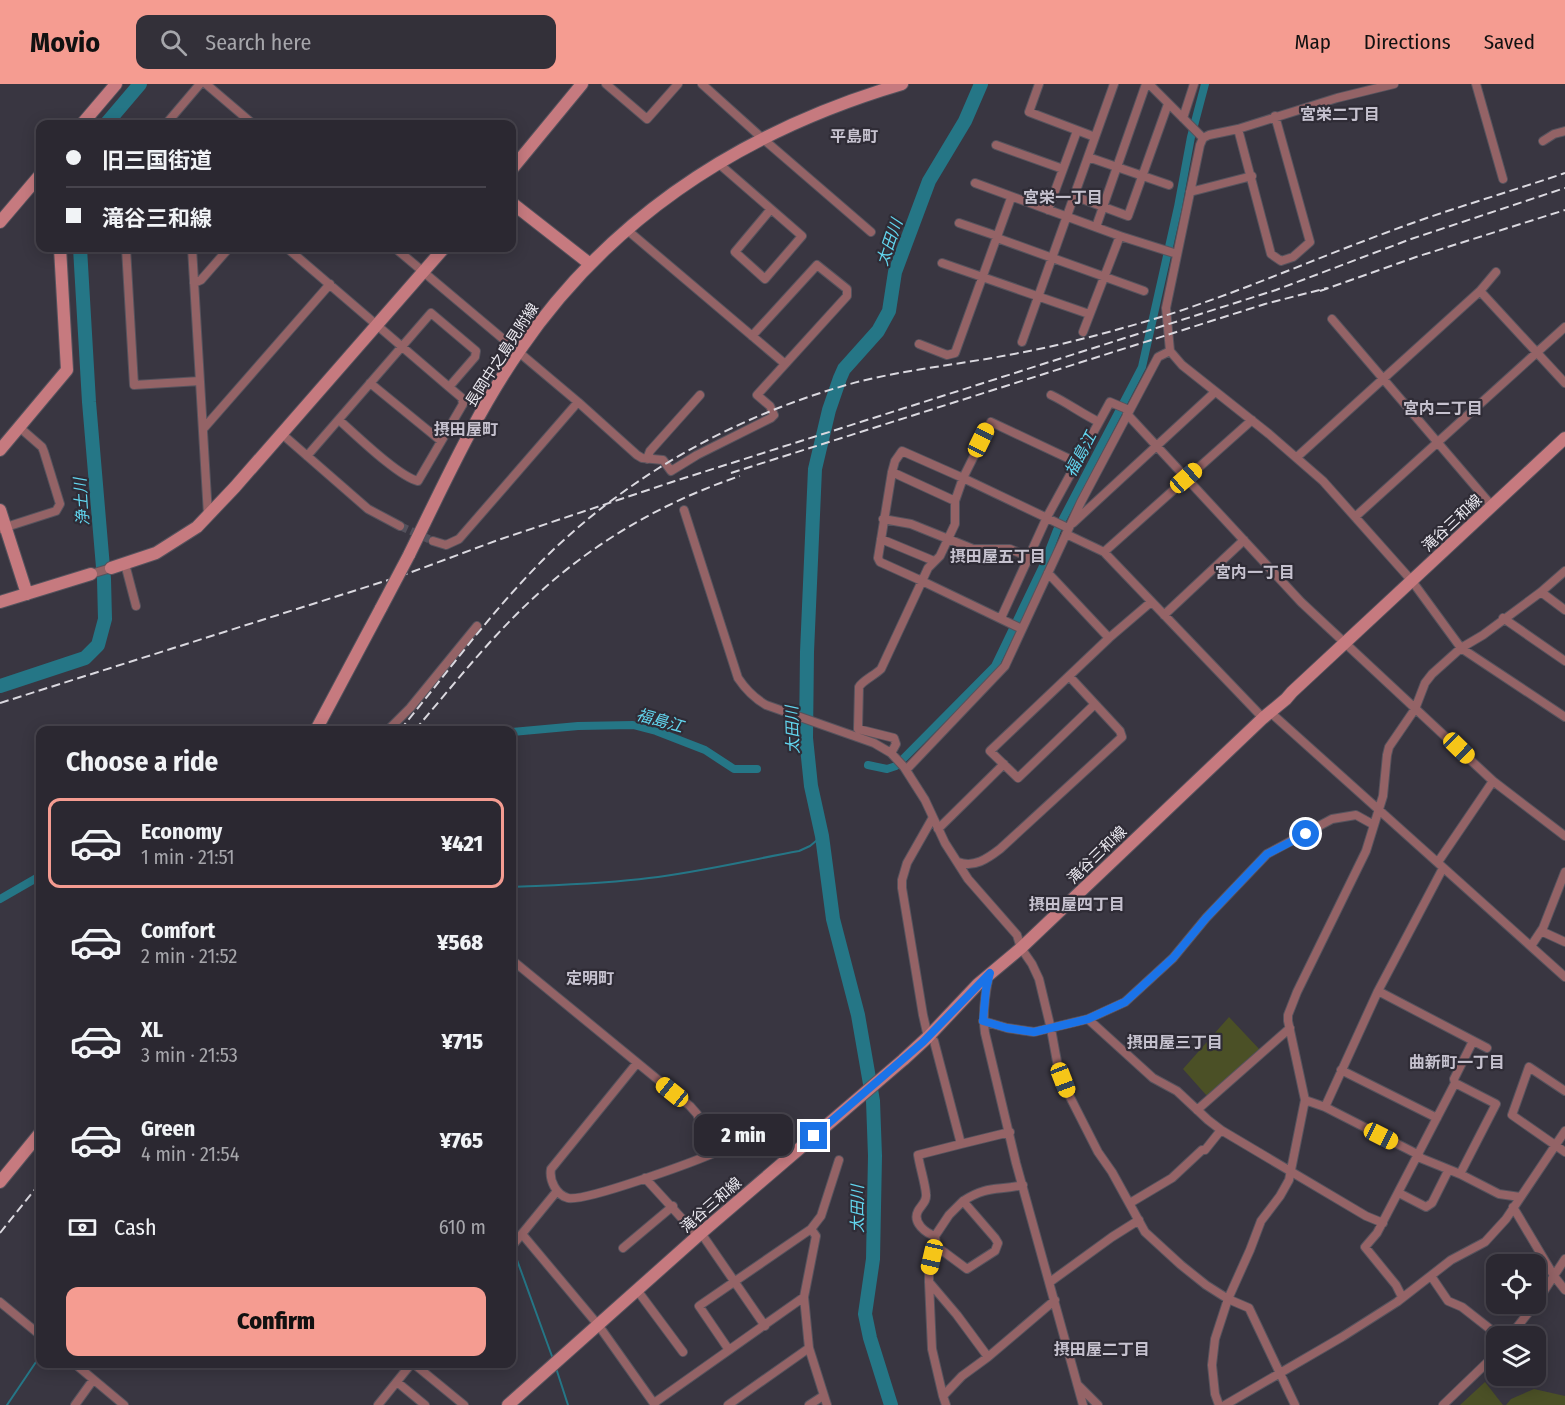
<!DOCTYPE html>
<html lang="en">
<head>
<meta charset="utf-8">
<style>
	body { margin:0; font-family:"Fira Sans Condensed","Noto Sans JP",sans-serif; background:#333039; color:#f1f3f6; height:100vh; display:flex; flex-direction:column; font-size:22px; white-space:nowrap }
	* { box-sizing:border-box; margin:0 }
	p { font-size:20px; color:#a6a6ab }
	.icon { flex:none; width:33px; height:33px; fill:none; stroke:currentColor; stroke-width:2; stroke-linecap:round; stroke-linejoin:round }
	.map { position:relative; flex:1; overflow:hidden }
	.panel { position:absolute; left:36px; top:642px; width:480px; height:642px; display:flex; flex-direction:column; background:#2b2831; border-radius:12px; box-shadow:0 3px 15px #0003,0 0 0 2px #47444d }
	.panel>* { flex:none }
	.hud { position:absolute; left:36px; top:36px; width:480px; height:132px; border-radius:12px; box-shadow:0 3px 15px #0003,0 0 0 2px #47444d; display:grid; align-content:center; height:132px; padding:0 30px; background:#2b2831 }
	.buttons { position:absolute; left:1486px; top:1170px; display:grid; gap:12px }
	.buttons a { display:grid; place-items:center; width:60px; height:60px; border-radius:12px; background:#2b2831; box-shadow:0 3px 15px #0003,0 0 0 2px #47444d; font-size:30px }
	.end { position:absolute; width:27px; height:27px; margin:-14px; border:8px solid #1a73e8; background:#fff; box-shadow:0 0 0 3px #fff }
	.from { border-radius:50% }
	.bubble { position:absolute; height:42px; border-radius:12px; background:#2b2831; box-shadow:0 3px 15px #0003,0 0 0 2px #47444d; font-size:20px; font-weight:800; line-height:42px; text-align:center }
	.car { position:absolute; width:18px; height:36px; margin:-18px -9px; border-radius:8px; box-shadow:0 0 4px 2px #0007; background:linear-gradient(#f5c518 24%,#345 0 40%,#f5c518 0 76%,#345 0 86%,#f5c518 0) }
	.hud b { display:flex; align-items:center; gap:21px; height:57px; font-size:22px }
	.hud b+b { border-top:2px solid #47444d }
	.hud i { width:15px; height:15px; background:#f1f3f6 }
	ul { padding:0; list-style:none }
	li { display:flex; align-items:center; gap:18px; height:90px; margin:0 12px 9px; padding:0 18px; border:3px solid transparent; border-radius:12px }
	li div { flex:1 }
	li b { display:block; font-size:22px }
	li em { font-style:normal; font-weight:800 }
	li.active { border-color:#f59c91 }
	li>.icon { width:54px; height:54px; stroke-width:1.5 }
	h2 { padding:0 30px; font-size:27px; line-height:72px }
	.pay { display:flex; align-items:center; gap:15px; height:66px; padding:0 30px; font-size:22px }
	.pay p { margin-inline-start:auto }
	.action { display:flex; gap:12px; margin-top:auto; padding:12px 30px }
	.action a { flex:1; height:69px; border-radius:12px; background:#f59c91; color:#111; font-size:24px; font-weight:800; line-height:69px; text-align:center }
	header { display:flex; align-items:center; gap:36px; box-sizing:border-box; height:84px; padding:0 30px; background:#f59c91; color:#111 }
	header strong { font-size:28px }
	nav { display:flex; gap:33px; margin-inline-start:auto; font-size:21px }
	.search { width:420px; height:54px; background:#333039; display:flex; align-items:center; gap:15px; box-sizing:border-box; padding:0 21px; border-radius:12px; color:#a6a6ab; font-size:22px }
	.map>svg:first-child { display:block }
</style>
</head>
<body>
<header>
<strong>Movio</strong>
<div class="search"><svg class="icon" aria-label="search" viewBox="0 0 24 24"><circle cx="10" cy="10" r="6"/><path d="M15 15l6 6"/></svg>Search here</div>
<nav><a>Map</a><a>Directions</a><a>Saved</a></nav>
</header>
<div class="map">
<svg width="1565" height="1321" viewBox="0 0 1565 1321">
	<rect width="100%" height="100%" fill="#393641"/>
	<path fill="#4b5026" d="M1229 933 1261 967 1207 1012 1183 985Z
		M1485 1298 1503 1321H1460Z
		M1534 1305 1565 1312V1321H1506L1511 1315Z"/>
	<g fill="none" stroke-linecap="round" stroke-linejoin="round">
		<path stroke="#257686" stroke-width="2" d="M512 803C557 801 604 800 649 794 700 788 749 776 799 767L810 762 822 752
			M513 1165 553 1275
			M556 1284 568 1321
			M7 1321 40 1272"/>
		<path stroke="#257686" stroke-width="8" d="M512 648 578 642 633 641 656 647 705 666 734 685H757
			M868 681 887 685 896 682 995 582 1044 480 1057 446 1142 283 1178 123 1191 53 1205 0
			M0 815 40 792"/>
		<path stroke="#257686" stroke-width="14" d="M106 40 140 0
			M0 602 85 574 98 561 105 535 104 495 89 318 80 164
			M891 1321 870 1254 865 1230 873 1175 875 1072 873 1017 858 931 833 835 822 752 811 702 806 654 807 568 815 385 829 326 840 294 844 285 878 247 889 227 895 188 929 97 965 37 981 0"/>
		<path stroke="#54515c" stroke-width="8" stroke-dasharray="8 4" stroke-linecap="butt" d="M400 442 433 457"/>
		<g stroke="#56535d" stroke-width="10">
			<path id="street" d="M206 0 253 40
				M606 0 647 35 678 0
				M702 0 762 54 871 148
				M1039 0 1029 28 1095 53
				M1149 0 1203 54 1209 51 1238 45 1337 14 1394 0
				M1476 0 1503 95
				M1183 34 1194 0
				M166 40 200 0
				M1238 45 1271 170 1281 177 1293 173 1310 158 1275 32
				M1203 54 1200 61 1166 224 1170 267 1182 281 1269 350 1323 397 1412 497 1461 564 1565 633
				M1543 57 1554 50 1565 47
				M996 61 1063 85
				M1088 73 1169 101
				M718 79 802 152 765 195 735 168 771 125
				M975 99 1120 152 1177 170
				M1190 108 1252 92
				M1074 112 1128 132 1168 20
				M1048 126 1077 47
				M959 139 997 152
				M1096 143 1146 0
				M626 145 784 279
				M997 154 1144 207
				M126 164 134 301 200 297
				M192 164 208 431
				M287 164 449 303
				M395 164 578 318 637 371 642 374 663 376 671 387 697 371 771 334 774 331 770 322 757 311 847 212V205L817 181 752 252
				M942 179 1089 230
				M194 199 201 196 229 164
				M1480 207 1565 299
				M1332 235 1492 422
				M1083 248 1120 152
				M1022 258 1114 0
				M919 260 947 271 955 269 1011 114
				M370 299 441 357
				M1051 311C1068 319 1082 330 1099 338
				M1127 330 1301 518 1493 697 1565 752
				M204 344 330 200
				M282 350 368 425 400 442
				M307 372 431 229 476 267 475 273 449 303 462 314 463 320 418 397C399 393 356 351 339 336
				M1297 373 1480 207 1496 188
				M647 375 650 367 700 311
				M892 388 955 417
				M684 426 738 594C746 606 754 614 766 621L874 659 891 669 904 683 925 716 945 759 968 795 1017 851 1021 864 1032 880 1039 895 1051 945 1058 983 1068 1009 1098 1068 1112 1088 1145 1148 1181 1181 1206 1201 1228 1215 1249 1224 1295 1321
				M1355 433 1565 243
				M883 435 911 440 973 465H1010L1029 473
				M1073 439 1215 308
				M1068 444 963 394 902 367 895 377 892 388 878 474 880 478 922 497 928 484 940 472 955 440V417L963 394 991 338 1076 378
				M0 445 56 427 60 420 44 368 42 363 19 343
				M1066 450 1104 468 1263 634
				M881 455 934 477
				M433 457 446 461 459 455 578 318
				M1104 468 1252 336
				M125 480 136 522
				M1048 489 1109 554
				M91 490 111 484
				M1541 508 1565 526
				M1164 531 1244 456
				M1001 534 1047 433 1110 318 1129 326
				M1503 534 1565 577
				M1095 620 1018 694 990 667 1109 554 1151 518
				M1271 629 1565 893
				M388 646 410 624 477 542
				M891 669 896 660 894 654 858 645 859 603C862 597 875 591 881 585L922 497 1022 545
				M906 686 1005 582 1081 418 1158 273 1170 267
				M932 735 907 779 902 796V804L923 931 928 953 934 957 961 1060 1010 1048
				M938 745 1004 680
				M958 778C974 784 987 775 1000 765L1122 653 1120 647 1069 592
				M1438 778 1493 697
				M1541 847 1565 858
				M1531 862 1543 844 1565 788
				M512 876 690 1022 697 1030 714 1069
				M989 891C985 910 982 930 985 949L1016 1079 1083 1321
				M1378 907 1487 964
				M1088 935 1153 994 1177 1007 1208 1036 1221 1046 1366 1132 1383 1139
				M983 937 1007 944 1034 948 1088 935 1125 918 1173 874 1206 834 1267 770 1332 735 1356 731 1374 741
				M637 979 551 1085C549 1096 556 1111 568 1114 585 1118 693 1078 714 1069 731 1062 747 1052 763 1042L787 1075
				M1341 986 1437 1034
				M1455 999 1496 1020 1460 1090
				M1565 1007 1529 983 1512 1031 1565 1068
				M1305 1016 1325 1023 1419 1071
				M1325 1023 1378 907 1443 784
				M1197 1026 1290 944
				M1418 1073 1460 1090 1499 1110 1520 1113
				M645 1094 698 1152
				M1399 1109 1426 1123 1432 1119 1448 1087
				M963 1117 949 1131 935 1152 936 1162 929 1187V1198L957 1231 988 1273 1055 1216
				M1130 1119 1172 1094 1202 1066H1205L1221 1046
				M1513 1123 1554 1192 1565 1206
				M811 1145 821 1132 839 1076
				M701 1149 765 1242
				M522 1150 599 1242 655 1321
				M935 1152C926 1149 912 1139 918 1127 921 1121 927 1118 926 1110 925 1098 920 1084 918 1071L961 1060
				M512 1162 557 1107
				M936 1162 967 1185 995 1167 998 1159 995 1154 963 1117C988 1101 997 1107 1023 1101
				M623 1164 673 1122
				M1431 1192 1448 1217 1462 1223 1499 1252
				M929 1198 932 1265 943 1312 962 1292 988 1273
				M1050 1198 1112 1153 1139 1136
				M637 1206 683 1268
				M1402 1213 1396 1201 1365 1163 1377 1149 1455 999 1454 995 1473 957
				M0 1218 40 1251
				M1510 1252 1536 1219 1565 1175
				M729 1266 699 1222 811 1145 816 1152 804 1213
				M75 1280 124 1321
				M414 1280 464 1321
				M397 1298 425 1321
				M1079 1302 1098 1321
				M943 1312 946 1321
				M654 1319 804 1213 809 1264 827 1321
				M75 1321 93 1296
				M378 1321 411 1280
				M728 1321 809 1264
				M809 1321 823 1312
				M1219 1321 1215 1310 1212 1281 1215 1255 1228 1215 1250 1166 1261 1137 1280 1112 1289 1096 1305 1016 1288 937V931L1297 908 1366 767 1383 712 1387 671 1389 663 1415 625 1425 599 1432 590 1461 564 1483 551 1541 508 1565 487
				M1225 1321 1342 1253 1397 1218 1451 1176 1485 1158 1506 1135 1565 1047
				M1443 1321 1497 1269"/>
		</g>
		<g stroke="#56535d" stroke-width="14">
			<path id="secondary" d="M82 40 116 0
				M512 85 582 0
				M512 119 590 180
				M0 138 40 91
				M0 366 67 286 60 164
				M0 426 27 510
				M409 471C443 402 475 331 519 267 612 131 746 46 902 0
				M111 484 156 469 197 443 235 403 444 164
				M0 518 91 490
				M316 646 381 524
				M0 1098 40 1049
				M508 1321 701 1149 903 976 928 953 978 900 1021 864 1263 634 1286 615 1292 608 1565 354"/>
		</g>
		<use href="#street" stroke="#946366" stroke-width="8"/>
		<use href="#secondary" stroke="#c67a7f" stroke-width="12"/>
		<path stroke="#dad8df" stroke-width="2" stroke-dasharray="9 4.5" stroke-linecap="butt" d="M1320 207 1416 173 1565 126
			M731 389 1265 220 1327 204
			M0 619 401 492 498 456 675 397 1276 206 1411 155 1565 104
			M400 646C449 587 495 522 551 468 634 388 739 331 850 300 901 286 956 281 1008 271 1054 263 1099 251 1144 238 1227 214 1306 178 1388 148 1446 126 1506 109 1565 89
			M415 646C455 599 494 549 540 508 599 455 666 417 740 392
			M0 1149 40 1099"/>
		<g stroke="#56535d" stroke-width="14" stroke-linecap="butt">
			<path id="secondary-bridge" d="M381 524 409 471"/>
		</g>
		<use href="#secondary-bridge" stroke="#c67a7f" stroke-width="12"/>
	</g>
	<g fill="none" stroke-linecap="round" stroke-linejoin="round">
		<path stroke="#1a73e8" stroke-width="8" d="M814 1052 923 958 990 889 986 905 983 937 1007 944 1034 948 1088 935 1125 918 1173 874 1206 834 1267 770 1306 750"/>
	</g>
	<g text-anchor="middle" stroke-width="4.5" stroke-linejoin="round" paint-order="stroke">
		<g font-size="15" fill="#edebf2" stroke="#2f2c36">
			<text transform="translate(502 271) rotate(-57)" y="5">長岡中之島見附線</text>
			<text transform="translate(1452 439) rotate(-43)" y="5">滝谷三和線</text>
			<text transform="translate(1097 771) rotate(-44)" y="5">滝谷三和線</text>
			<text transform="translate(711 1121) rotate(-41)" y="5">滝谷三和線</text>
		</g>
		<g font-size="16" font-weight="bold" fill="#c6c2cf" stroke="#2f2c36">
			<text x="1340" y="36">宮栄二丁目</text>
			<text x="854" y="58">平島町</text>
			<text x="1063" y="119">宮栄一丁目</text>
			<text x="1443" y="330">宮内二丁目</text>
			<text x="466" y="351">摂田屋町</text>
			<text x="998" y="478">摂田屋五丁目</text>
			<text x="1255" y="494">宮内一丁目</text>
			<text x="1077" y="826">摂田屋四丁目</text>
			<text x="590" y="900">定明町</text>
			<text x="1175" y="964">摂田屋三丁目</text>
			<text x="1457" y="984">曲新町一丁目</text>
			<text x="1102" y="1271">摂田屋二丁目</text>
		</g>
		<g font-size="16" font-style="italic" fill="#62d6ef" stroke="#2f2c36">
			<text transform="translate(889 158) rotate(-71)" y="6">太田川</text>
			<text transform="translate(1080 370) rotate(-62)" y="6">福島江</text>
			<text transform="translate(81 418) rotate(-94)" y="6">浄土川</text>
			<text transform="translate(660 636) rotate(16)" y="6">福島江</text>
			<text transform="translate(792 646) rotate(-92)" y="6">太田川</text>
			<text transform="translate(857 1125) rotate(-90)" y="6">太田川</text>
		</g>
	</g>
</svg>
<div class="buttons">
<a><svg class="icon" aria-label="locate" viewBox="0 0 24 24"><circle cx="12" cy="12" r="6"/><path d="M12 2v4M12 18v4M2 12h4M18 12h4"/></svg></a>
<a><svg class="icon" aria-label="layers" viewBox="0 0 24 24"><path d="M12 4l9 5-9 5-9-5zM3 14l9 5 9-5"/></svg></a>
</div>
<i class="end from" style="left:1306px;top:750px"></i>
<i class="end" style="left:814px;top:1052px"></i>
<div class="bubble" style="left:694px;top:1030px;width:99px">2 min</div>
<i class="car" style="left:981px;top:356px;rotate:26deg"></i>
<i class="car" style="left:1186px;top:394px;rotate:49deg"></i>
<i class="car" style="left:1459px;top:664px;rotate:134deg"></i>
<i class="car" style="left:1063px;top:996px;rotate:159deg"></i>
<i class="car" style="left:672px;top:1008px;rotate:309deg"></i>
<i class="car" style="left:1381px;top:1052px;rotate:117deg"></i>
<i class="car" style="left:932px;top:1173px;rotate:193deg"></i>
<div class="hud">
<b><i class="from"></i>旧三国街道</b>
<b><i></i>滝谷三和線</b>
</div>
<section class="panel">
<h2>Choose a ride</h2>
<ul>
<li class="active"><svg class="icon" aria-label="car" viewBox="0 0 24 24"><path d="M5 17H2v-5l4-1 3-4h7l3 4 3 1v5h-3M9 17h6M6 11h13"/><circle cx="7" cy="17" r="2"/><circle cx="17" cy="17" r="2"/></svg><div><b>Economy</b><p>1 min · 21:51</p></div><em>¥421</em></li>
<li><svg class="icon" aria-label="car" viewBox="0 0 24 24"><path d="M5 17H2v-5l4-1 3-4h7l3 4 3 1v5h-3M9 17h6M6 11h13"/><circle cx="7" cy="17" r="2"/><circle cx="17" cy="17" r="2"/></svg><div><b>Comfort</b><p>2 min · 21:52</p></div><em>¥568</em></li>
<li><svg class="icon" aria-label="car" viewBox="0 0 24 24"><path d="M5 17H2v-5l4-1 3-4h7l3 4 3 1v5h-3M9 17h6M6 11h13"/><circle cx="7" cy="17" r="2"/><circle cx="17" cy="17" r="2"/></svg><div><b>XL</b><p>3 min · 21:53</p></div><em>¥715</em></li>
<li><svg class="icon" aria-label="car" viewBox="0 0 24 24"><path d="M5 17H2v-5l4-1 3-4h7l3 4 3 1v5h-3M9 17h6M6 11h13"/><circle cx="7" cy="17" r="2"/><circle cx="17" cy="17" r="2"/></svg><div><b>Green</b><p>4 min · 21:54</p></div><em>¥765</em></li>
</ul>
<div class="pay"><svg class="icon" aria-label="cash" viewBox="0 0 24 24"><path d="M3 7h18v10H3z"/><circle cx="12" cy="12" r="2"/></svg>Cash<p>610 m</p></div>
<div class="action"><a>Confirm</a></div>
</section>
</div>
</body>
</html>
